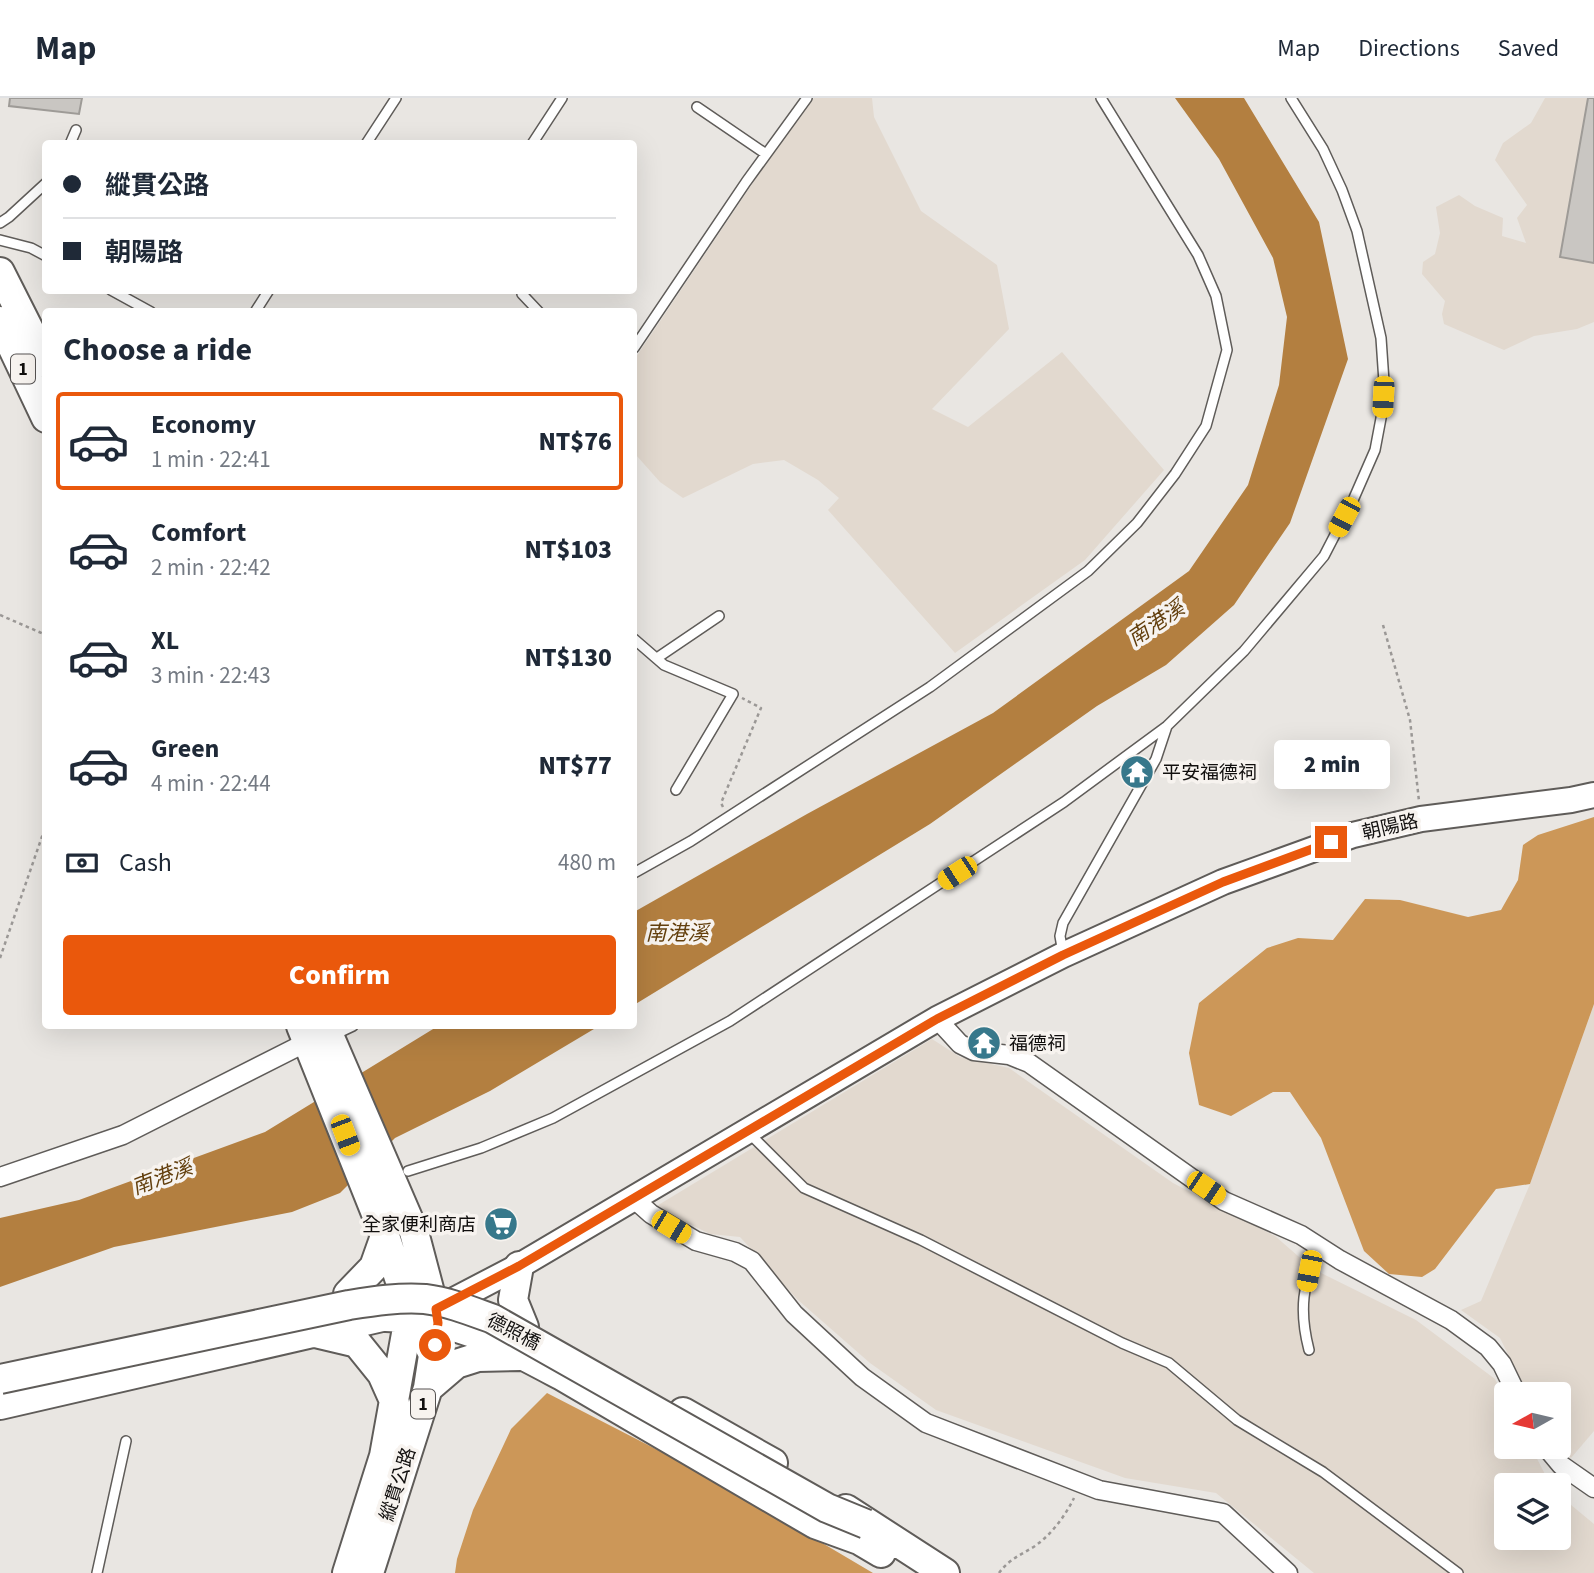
<!DOCTYPE html>
<html lang="en">
<head>
<meta charset="utf-8">
<style>
	body { margin:0; font-family:"Source Sans 3","Noto Sans TC",sans-serif; background:#f6f6f7; color:#1f2937; height:100vh; display:flex; flex-direction:column; font-size:26px; white-space:nowrap }
	* { box-sizing:border-box; margin:0 }
	p { font-size:23px; color:#747a83 }
	.icon { flex:none; width:38px; height:38px; fill:none; stroke:currentColor; stroke-width:2; stroke-linecap:round; stroke-linejoin:round }
	.map { position:relative; flex:1; overflow:hidden }
	.panel { position:absolute; left:42px; top:210px; width:595px; height:721px; display:flex; flex-direction:column; background:#fff; border-radius:7px; box-shadow:0 7px 28px #0002 }
	.panel>* { flex:none }
	.hud { position:absolute; left:42px; top:42px; width:595px; height:154px; border-radius:7px; box-shadow:0 7px 28px #0002; display:grid; align-content:center; height:154px; padding:0 21px; background:#fff }
	.needle { width:46px; rotate:262deg }
	.fabs { position:absolute; left:1494px; top:1284px; display:grid; gap:14px }
	.fabs a { display:grid; place-items:center; width:77px; height:77px; border-radius:7px; background:#fff; box-shadow:0 7px 28px #0002; font-size:35px }
	.end { position:absolute; width:32px; height:32px; margin:-16px; border:9px solid #ea580c; background:#fff; box-shadow:0 0 0 4px #fff }
	.from { border-radius:50% }
	.bubble { position:absolute; height:49px; border-radius:7px; background:#fff; box-shadow:0 7px 28px #0002; font-size:23px; font-weight:800; line-height:49px; text-align:center }
	.car { position:absolute; width:21px; height:42px; margin:-21px -10px; border-radius:9px; box-shadow:0 0 5px 2px #0007; background:linear-gradient(#f5c518 24%,#345 0 40%,#f5c518 0 76%,#345 0 86%,#f5c518 0) }
	.hud b { display:flex; align-items:center; gap:24px; height:66px; font-size:26px }
	.hud b+b { border-top:2px solid #e0e1e3 }
	.hud i { width:18px; height:18px; background:#1f2937 }
	ul { padding:0; list-style:none }
	li { display:flex; align-items:center; gap:21px; height:98px; margin:0 14px 10px; padding:0 7px; border:4px solid transparent; border-radius:7px }
	li div { flex:1 }
	li b { display:block; font-size:26px }
	li em { font-style:normal; font-weight:800 }
	li.current { border-color:#ea580c }
	li>.icon { width:63px; height:63px; stroke-width:1.5 }
	h2 { padding:0 21px; font-size:32px; line-height:84px }
	.pay { display:flex; align-items:center; gap:18px; height:77px; padding:0 21px; font-size:26px }
	.pay p { margin-inline-start:auto }
	.cta { display:flex; gap:14px; margin-top:auto; padding:14px 21px }
	.cta a { flex:1; height:80px; border-radius:7px; background:#ea580c; color:#fff; font-size:28px; font-weight:800; line-height:80px; text-align:center }
	header { display:flex; align-items:center; gap:42px; box-sizing:border-box; height:98px; padding:0 35px; background:#fff; border-bottom:2px solid #e0e1e3 }
	header strong { font-size:33px }
	nav { display:flex; gap:38px; margin-inline-start:auto; font-size:24px }
	.map>svg:first-child { display:block }
</style>
</head>
<body>
<header>
<strong>Map</strong>
<nav><a>Map</a><a>Directions</a><a>Saved</a></nav>
</header>
<div class="map">
<svg width="1594" height="1475" viewBox="0 0 1594 1475">
	<rect width="100%" height="100%" fill="#e9e6e2"/>
	<path fill="#e2d9cf" d="M814 0H872L874 19 921 113 997 167 1009 231 932 311 968 329 1062 254 1164 372 1085 462 955 555 828 412 839 400 818 382 784 362 753 366 683 400 660 384 636 357H634V262L795 22 800 20Z
		M1545 0H1594V224L1577 231 1534 238 1504 252 1444 226 1442 216 1445 203 1422 176 1423 164 1435 156 1440 135 1436 109 1459 97 1475 108 1503 120 1502 138 1526 145 1517 120 1527 107 1495 62 1503 45 1531 25Z
		M1594 906V1333L1571 1360 1559 1344V1297H1528L1500 1240 1461 1212 1481 1203 1530 1086Z
		M932 941 960 959 1009 970 1173 1085 1275 1138 1313 1171 1416 1222 1495 1281 1507 1304V1349H1531L1551 1388H1507V1440H1559V1397L1594 1426V1475H1314L1216 1395 1125 1380 936 1312 870 1265 798 1202 740 1139 710 1136 655 1109Z"/>
	<path fill="#cc9758" d="M1594 719V906L1530 1086 1496 1091 1435 1171 1422 1179 1389 1176 1364 1153 1321 1040 1290 994H1273L1231 1018 1199 1007 1189 955 1199 905 1267 850 1298 840 1333 842 1365 801 1400 802 1468 819 1501 812 1518 782 1523 747 1538 737Z
		M547 1295 714 1381 873 1475H455L457 1461 473 1412 511 1331Z"/>
	<path fill="#b37f40" d="M1175 0H1244L1319 124 1348 261 1290 425 1234 507 1166 567 1097 608 930 726 634 907V814L807 716 993 615 1189 473 1248 387 1279 287 1287 219 1273 160 1219 61Z
		M438 928H599L490 993 395 1040 340 1095 292 1114 114 1149 0 1189V1120L79 1102 265 1034Z"/>
	<path fill="#c9c6c2" stroke="#9e9b97" stroke-width="2" d="M10 0H82L79 16 9 8Z
		M1588 0H1594V165L1560 159Z"/>
	<g fill="none" stroke-linecap="round" stroke-linejoin="round">
		<g stroke="#5f5c59" stroke-width="12">
			<path id="lane" d="M697 9 766 56
				M70 46 76 32
				M366 46 396 0
				M532 46 562 0
				M0 125 9 119 46 85
				M0 142 31 150 46 158
				M111 192 151 214
				M522 196 539 214
				M255 214 269 192
				M634 250 746 84 807 0
				M634 541 664 567 733 596 676 692
				M657 560 719 518
				M634 775 691 743 930 589 1088 473 1137 425 1175 376 1206 328 1227 252 1216 198 1198 157 1101 0
				M1063 855 1060 838 1063 825 1156 661 1167 628
				M334 937 353 928
				M749 1035 804 1090 921 1142 1122 1245 1169 1265 1237 1322 1323 1374 1458 1475
				M408 1073 481 1050 553 1020 730 923 1064 704 1167 628 1244 553 1324 458 1354 400 1375 352 1382 315 1384 284 1381 240 1357 133 1342 92 1323 51 1291 0
				M1309 1252C1299 1213 1302 1185 1320 1149
				M97 1475 126 1343"/>
		</g>
		<g stroke="#5f5c59" stroke-width="21">
			<path id="street" d="M937 921 960 946 974 953 1009 957 1029 965 1224 1103 1301 1137 1340 1162 1451 1222 1488 1249 1502 1266 1517 1297
				M0 1079 123 1037 307 944
				M633 1100 651 1116 696 1143 735 1154 752 1163 794 1216 862 1279 926 1325 1099 1392 1223 1415 1288 1475
				M1546 1349 1561 1367 1594 1390"/>
		</g>
		<g stroke="#5f5c59" stroke-width="28">
			<path id="secondary" d="M437 1211 519 1168 937 921 1063 857 1223 784 1353 737 1421 721 1571 702 1594 697"/>
		</g>
		<g stroke="#5f5c59" stroke-width="32">
			<path id="primary" d="M0 174 46 265
				M0 223 46 320
				M301 928 385 1138 402 1189 409 1219 384 1358 347 1475
				M325 928 414 1134 438 1225 428 1290 369 1475
				M519 1168 513 1202 524 1229
				M348 1196 374 1169 385 1138
				M319 1236 357 1245 382 1276 395 1305
				M428 1290 456 1266 478 1259 520 1258
				M0 1307 382 1219C452 1218 502 1246 562 1278L815 1426 859 1442 881 1455
				M683 1314 773 1365
				M846 1411 945 1475"/>
		</g>
		<path stroke="#9b9896" stroke-width="2.5" stroke-dasharray="3.5 3.5" stroke-linecap="butt" d="M0 517 46 537
			M1383 527 1410 622 1419 703
			M723 709 721 705 761 610 742 600
			M0 860 46 727
			M999 1475C1009 1461 1021 1457 1035 1448 1052 1436 1065 1418 1074 1400"/>
		<use href="#lane" stroke="#fff" stroke-width="9"/>
		<use href="#street" stroke="#fff" stroke-width="18"/>
		<use href="#secondary" stroke="#fff" stroke-width="24"/>
		<use href="#primary" stroke="#fff" stroke-width="28"/>
		<g stroke="#5f5c59" stroke-width="32" stroke-linecap="butt">
			<path id="primary-bridge" d="M0 1281 349 1207C374 1203 400 1199 425 1201 449 1204 471 1213 493 1221L827 1410 866 1426"/>
		</g>
		<use href="#primary-bridge" stroke="#fff" stroke-width="28"/>
	</g>
	<g fill="none" stroke-linecap="round" stroke-linejoin="round">
		<path stroke="#ea580c" stroke-width="9" d="M435 1247 438 1225 436 1211 519 1168 937 921 1063 857 1223 784 1331 744"/>
	</g>
	<defs>
		<g id="temple-disc" transform="scale(1.75)"><circle r="9.5" fill="#37788b" stroke="#f7f3ef"/><path d="M0-6L5-2H3V0L6.5 2.5H4V6H1.5V3h-3V6H-4V2.5H-6.5L-3 0V-2H-5Z" fill="#fff"/></g>
		<g id="supermarket-disc" transform="scale(1.75)"><circle r="9.5" fill="#37788b" stroke="#f7f3ef"/><path d="M-6-5.5h2.5l.6 2H6L4.5 2H-2.5L-4.4-4H-6ZM-1.5 3.2a1.3 1.3 0 1 0 .1 0ZM3 3.2a1.3 1.3 0 1 0 .1 0Z" fill="#fff"/></g>
	</defs>
	<g fill-rule="evenodd">
		<use href="#temple-disc" x="1137" y="674"/>
		<use href="#temple-disc" x="984" y="945"/>
		<use href="#supermarket-disc" x="501" y="1126"/>
	</g>
	<g text-anchor="middle" stroke-width="7" stroke-linejoin="round" paint-order="stroke">
		<g fill="#f7f3ef" stroke="#565352" stroke-width="2">
			<rect x="11" y="256.5" width="24" height="29" rx="5"/>
			<rect x="411" y="1291.5" width="24" height="29" rx="5"/>
		</g>
		<g font-size="18" font-weight="bold" fill="#110f0e">
			<text x="23" y="277">1</text>
			<text x="423" y="1312">1</text>
		</g>
		<g font-size="19" fill="#110f0e" stroke="#f7f3ef" text-anchor="start">
			<text x="1162" y="681">平安福德祠</text>
			<text x="1009" y="952">福德祠</text>
			<text x="476" y="1133" text-anchor="end">全家便利商店</text>
		</g>
		<g font-size="19" fill="#110f0e" stroke="#f7f3ef">
			<text transform="translate(1390 728) rotate(-13)" y="7">朝陽路</text>
			<text transform="translate(514 1233) rotate(27)" y="7">德照橋</text>
			<text transform="translate(397 1386) rotate(-72)" y="7">縱貫公路</text>
		</g>
		<g font-size="21" font-style="italic" fill="#633f0d" stroke="#f7f3ef">
			<text transform="translate(1156 525) rotate(-34)" y="7">南港溪</text>
			<text x="677" y="842">南港溪</text>
			<text transform="translate(162 1079) rotate(-21)" y="7">南港溪</text>
		</g>
	</g>
</svg>
<div class="fabs">
<a><svg class="needle" viewBox="-14 -14 28 28"><path d="M0-13l5 13h-10z" fill="#e53935"/><path d="M0 13l5-13h-10z" fill="#747a83"/></svg></a>
<a><svg class="icon" aria-label="layers" viewBox="0 0 24 24"><path d="M12 4l9 5-9 5-9-5zM3 14l9 5 9-5"/></svg></a>
</div>
<i class="end from" style="left:435px;top:1247px"></i>
<i class="end" style="left:1331px;top:744px"></i>
<div class="bubble" style="left:1274px;top:642px;width:116px">2 min</div>
<i class="car" style="left:1383px;top:299px;rotate:183deg"></i>
<i class="car" style="left:1344px;top:419px;rotate:208deg"></i>
<i class="car" style="left:957px;top:775px;rotate:237deg"></i>
<i class="car" style="left:345px;top:1037px;rotate:159deg"></i>
<i class="car" style="left:1206px;top:1090px;rotate:124deg"></i>
<i class="car" style="left:671px;top:1129px;rotate:121deg"></i>
<i class="car" style="left:1309px;top:1173px;rotate:191deg"></i>
<div class="hud">
<b><i class="from"></i>縱貫公路</b>
<b><i></i>朝陽路</b>
</div>
<section class="panel">
<h2>Choose a ride</h2>
<ul>
<li class="current"><svg class="icon" aria-label="car" viewBox="0 0 24 24"><path d="M5 17H2v-5l4-1 3-4h7l3 4 3 1v5h-3M9 17h6M6 11h13"/><circle cx="7" cy="17" r="2"/><circle cx="17" cy="17" r="2"/></svg><div><b>Economy</b><p>1 min · 22:41</p></div><em>NT$76</em></li>
<li><svg class="icon" aria-label="car" viewBox="0 0 24 24"><path d="M5 17H2v-5l4-1 3-4h7l3 4 3 1v5h-3M9 17h6M6 11h13"/><circle cx="7" cy="17" r="2"/><circle cx="17" cy="17" r="2"/></svg><div><b>Comfort</b><p>2 min · 22:42</p></div><em>NT$103</em></li>
<li><svg class="icon" aria-label="car" viewBox="0 0 24 24"><path d="M5 17H2v-5l4-1 3-4h7l3 4 3 1v5h-3M9 17h6M6 11h13"/><circle cx="7" cy="17" r="2"/><circle cx="17" cy="17" r="2"/></svg><div><b>XL</b><p>3 min · 22:43</p></div><em>NT$130</em></li>
<li><svg class="icon" aria-label="car" viewBox="0 0 24 24"><path d="M5 17H2v-5l4-1 3-4h7l3 4 3 1v5h-3M9 17h6M6 11h13"/><circle cx="7" cy="17" r="2"/><circle cx="17" cy="17" r="2"/></svg><div><b>Green</b><p>4 min · 22:44</p></div><em>NT$77</em></li>
</ul>
<div class="pay"><svg class="icon" aria-label="cash" viewBox="0 0 24 24"><path d="M3 7h18v10H3z"/><circle cx="12" cy="12" r="2"/></svg>Cash<p>480 m</p></div>
<div class="cta"><a>Confirm</a></div>
</section>
</div>
</body>
</html>
